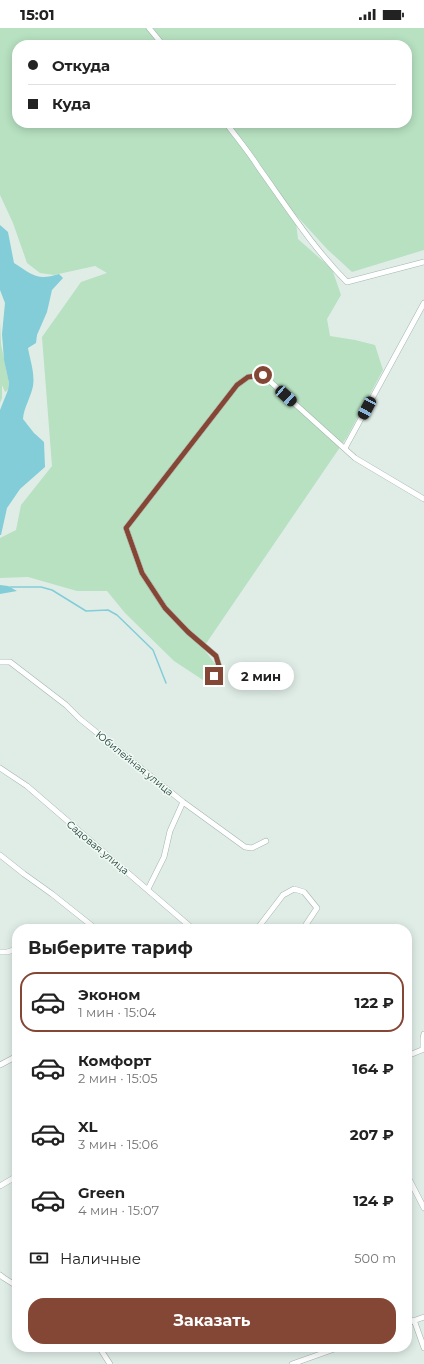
<!DOCTYPE html>
<html lang="ru">
<head>
<meta charset="utf-8">
<style>
	body { margin:0; font-family:Montserrat,sans-serif; background:#f6f6f6; color:#222; height:100vh; display:flex; flex-direction:column; font-size:15px; white-space:nowrap }
	* { box-sizing:border-box; margin:0 }
	p { font-size:13px; color:#767676 }
	.icon { flex:none; width:22px; height:22px; fill:none; stroke:currentColor; stroke-width:2; stroke-linecap:round; stroke-linejoin:round }
	.map { position:relative; flex:1; overflow:hidden }
	.side { position:absolute; left:12px; top:896px; width:400px; height:428px; display:flex; flex-direction:column; background:#fff; border-radius:16px; box-shadow:0 2px 10px #0003 }
	.side>* { flex:none }
	.hud { position:absolute; left:12px; top:12px; width:400px; height:88px; border-radius:16px; box-shadow:0 2px 10px #0003; display:grid; align-content:center; height:88px; padding:0 16px; background:#fff }
	.end { position:absolute; width:18px; height:18px; margin:-9px; border:5px solid #854735; background:#fff; box-shadow:0 0 0 2px #fff }
	.from { border-radius:50% }
	.bubble { position:absolute; height:28px; border-radius:14px; background:#fff; box-shadow:0 2px 10px #0003; font-size:13px; font-weight:700; line-height:28px; text-align:center }
	.car { position:absolute; width:12px; height:24px; margin:-12px -6px; border-radius:5px; box-shadow:0 0 3px 1px #0007; background:linear-gradient(#222 24%,#8ab4d8 0 40%,#222 0 76%,#8ab4d8 0 86%,#222 0) }
	.hud b { display:flex; align-items:center; gap:14px; height:38px; font-size:15px }
	.hud b+b { border-top:1px solid #e0e0e0 }
	.hud i { width:10px; height:10px; background:#222 }
	ul { padding:0; list-style:none }
	li { display:flex; align-items:center; gap:12px; height:60px; margin:0 8px 6px; padding:0 8px; border:2px solid transparent; border-radius:16px }
	li div { flex:1 }
	li b { display:block; font-size:15px }
	li em { font-style:normal; font-weight:700 }
	li.active { border-color:#854735 }
	li>.icon { width:36px; height:36px; stroke-width:1.5 }
	h2 { padding:0 16px; font-size:18px; line-height:48px }
	.pay { display:flex; align-items:center; gap:10px; height:44px; padding:0 16px; font-size:15px }
	.pay p { margin-inline-start:auto }
	.button { display:flex; gap:8px; margin-top:auto; padding:8px 16px }
	.button a { flex:1; height:46px; border-radius:16px; background:#854735; color:#fff; font-size:16px; font-weight:700; line-height:46px; text-align:center }
	.status { display:flex; justify-content:space-between; align-items:center; height:28px; padding:0 20px; background:#fff; direction:ltr }
	.status svg { height:11px; fill:currentColor }
	.map>svg:first-child { display:block }
</style>
</head>
<body>
<div class="status"><b>15:01</b><svg viewBox="0 0 49 12"><path d="M0 12V9h3v3zM5 12V6h3v6zM10 12V3h3v9zM15 12V0h3v12zM26 1h20v11H26zM47 4h2v5h-2z"/></svg></div>
<div class="map">
<svg width="424" height="1336" viewBox="0 0 424 1336">
	<rect width="100%" height="100%" fill="#e0ede7"/>
	<path fill="#b7e1c1" fill-rule="evenodd" d="M0 0H424V222L352 244 327 221 295 186 298 211 332 241 341 267 327 291 330 308 355 312 375 317 383 342 347 409 203 620 216 637 206 654 174 633 125 585 107 563H77L28 549 0 550V510L16 502 21 477 52 438 42 309 81 254 107 245 95 238 54 247 40 245 27 235 13 195 0 167ZM17 17H407V95H17Z
		M0 293 1 316 9 355 8 362 5 364 2 357V370L0 375Z"/>
	<path fill="#82cdd8" d="M0 197 8 204 14 235C33 247 37 253 59 246L63 250 52 262 47 284 37 307 36 315 28 320C30 332 35 345 33 358 31 369 24 379 23 391L34 405 44 414 45 439 20 461 7 480 1 507H0V382L8 362 9 355 4 332 2 306 5 275 0 262Z
		M0 557 8 558 17 563 0 566Z"/>
	<g fill="none" stroke-linecap="round" stroke-linejoin="round">
		<path stroke="#82cdd8" stroke-width="1.5" d="M10 559H41L52 562 86 583 108 582 117 587 153 622 166 655"/>
		<g stroke="#a2b6ae" stroke-width="6">
			<path id="street" d="M149 0 163 17
				M226 95C237 110 249 124 259 140 287 179 313 220 347 254L424 234
				M345 420 424 275
				M0 634H10L66 677 80 691 183 774 245 819 252 820 266 813
				M214 648 219 638 216 628 188 604 165 580 142 545 126 500 237 357 248 349 263 347 355 430 424 471
				M0 740 27 758 193 901
				M0 827 24 846 52 866 96 901
				M148 861 164 829 170 803 183 774
				M257 901 283 867 294 861 304 864 317 880 303 901
				M0 924H7L17 921
				M423 1021V1010L424 1006
				M407 1028 424 1021
				M0 1037 17 1028
				M407 1147 424 1180
				M0 1158 17 1148
				M0 1247 4 1250 15 1257 17 1256
				M414 1292 424 1320
				M407 1295 424 1289
				M99 1319 110 1336
				M292 1336 340 1319"/>
		</g>
		<use href="#street" stroke="#fff" stroke-width="5"/>
	</g>
	<g fill="none" stroke-linecap="round" stroke-linejoin="round">
		<path stroke="#854735" stroke-width="5" d="M214 648 219 638 216 628 188 604 165 580 142 545 126 500 237 357 248 349 263 347"/>
	</g>
	<g text-anchor="middle" stroke-width="3" stroke-linejoin="round" paint-order="stroke">
		<g font-size="10" fill="#1f4036" stroke="#f1f9f5">
			<text transform="translate(135 735) rotate(39)" y="4">Юбилейная улица</text>
			<text transform="translate(98 819) rotate(40)" y="4">Садовая улица</text>
		</g>
	</g>
</svg>
<i class="end from" style="left:263px;top:347px"></i>
<i class="end" style="left:214px;top:648px"></i>
<div class="bubble" style="left:228px;top:634px;width:66px">2 мин</div>
<i class="car" style="left:286px;top:368px;rotate:132deg"></i>
<i class="car" style="left:367px;top:380px;rotate:208deg"></i>
<div class="hud">
<b><i class="from"></i>Откуда</b>
<b><i></i>Куда</b>
</div>
<section class="side">
<h2>Выберите тариф</h2>
<ul>
<li class="active"><svg class="icon" aria-label="car" viewBox="0 0 24 24"><path d="M5 17H2v-5l4-1 3-4h7l3 4 3 1v5h-3M9 17h6M6 11h13"/><circle cx="7" cy="17" r="2"/><circle cx="17" cy="17" r="2"/></svg><div><b>Эконом</b><p>1 мин · 15:04</p></div><em>122 ₽</em></li>
<li><svg class="icon" aria-label="car" viewBox="0 0 24 24"><path d="M5 17H2v-5l4-1 3-4h7l3 4 3 1v5h-3M9 17h6M6 11h13"/><circle cx="7" cy="17" r="2"/><circle cx="17" cy="17" r="2"/></svg><div><b>Комфорт</b><p>2 мин · 15:05</p></div><em>164 ₽</em></li>
<li><svg class="icon" aria-label="car" viewBox="0 0 24 24"><path d="M5 17H2v-5l4-1 3-4h7l3 4 3 1v5h-3M9 17h6M6 11h13"/><circle cx="7" cy="17" r="2"/><circle cx="17" cy="17" r="2"/></svg><div><b>XL</b><p>3 мин · 15:06</p></div><em>207 ₽</em></li>
<li><svg class="icon" aria-label="car" viewBox="0 0 24 24"><path d="M5 17H2v-5l4-1 3-4h7l3 4 3 1v5h-3M9 17h6M6 11h13"/><circle cx="7" cy="17" r="2"/><circle cx="17" cy="17" r="2"/></svg><div><b>Green</b><p>4 мин · 15:07</p></div><em>124 ₽</em></li>
</ul>
<div class="pay"><svg class="icon" aria-label="cash" viewBox="0 0 24 24"><path d="M3 7h18v10H3z"/><circle cx="12" cy="12" r="2"/></svg>Наличные<p>500 m</p></div>
<div class="button"><a>Заказать</a></div>
</section>
</div>
</body>
</html>
